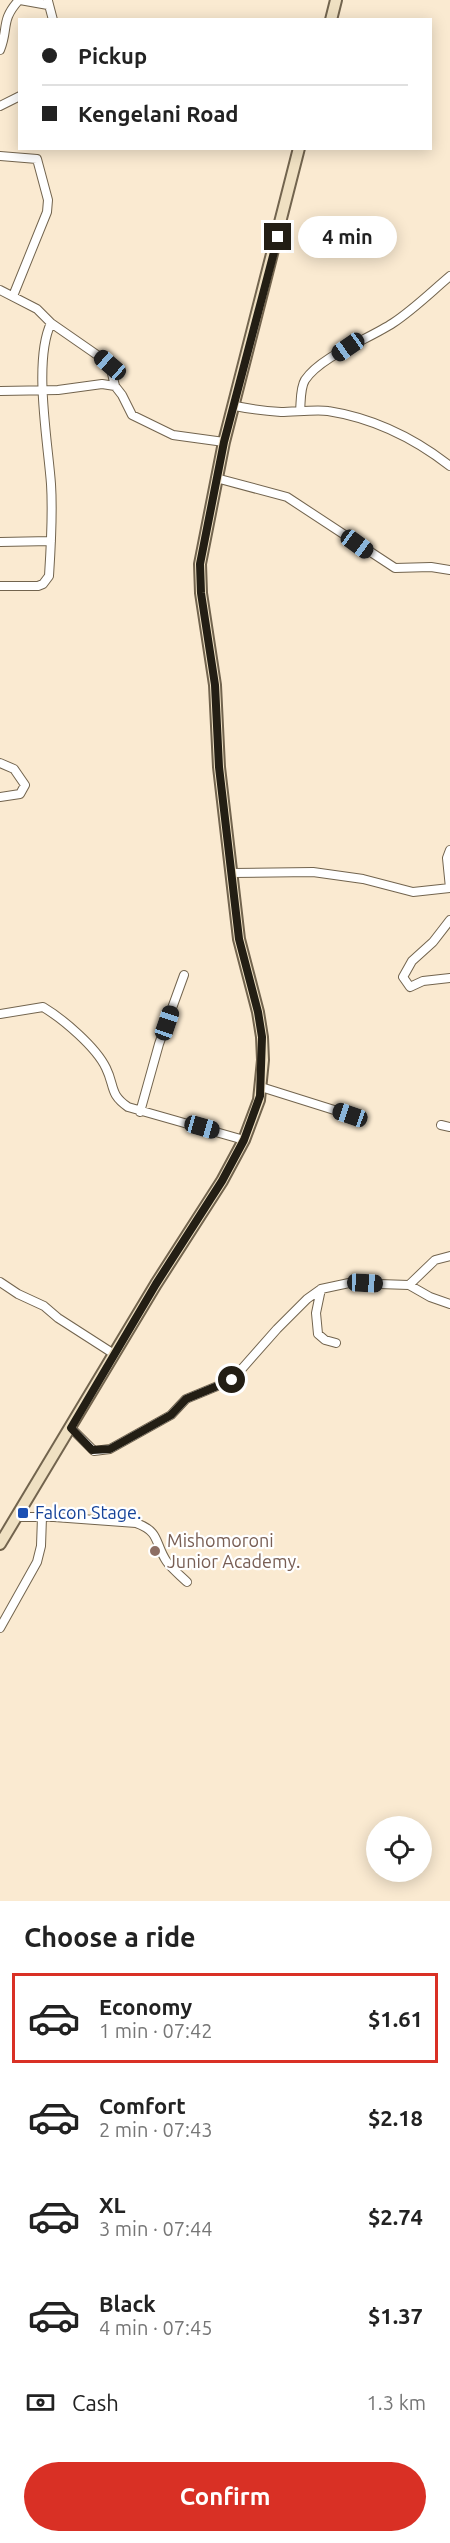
<!DOCTYPE html>
<html lang="en">
<head>
<meta charset="utf-8">
<style>
	body { margin:0; font-family:Ubuntu,sans-serif; background:#f6f6f6; color:#222; height:100vh; display:flex; flex-direction:column; font-size:22px; white-space:nowrap }
	* { box-sizing:border-box; margin:0 }
	p { font-size:20px; color:#767676 }
	.icon { flex:none; width:33px; height:33px; fill:none; stroke:currentColor; stroke-width:2; stroke-linecap:round; stroke-linejoin:round }
	.map { position:relative; height:1901px; overflow:hidden }
	.drawer { display:flex; flex-direction:column; background:#fff; flex:1 }
	.drawer>* { flex:none }
	.hud { position:absolute; left:18px; top:18px; width:414px; height:132px; border-radius:0px; box-shadow:0 3px 15px #0003; display:grid; align-content:center; height:132px; padding:0 24px; background:#fff }
	.tools { position:absolute; left:366px; top:1816px; display:grid; gap:12px }
	.tools a { display:grid; place-items:center; width:66px; height:66px; border-radius:50%; background:#fff; box-shadow:0 3px 15px #0003; font-size:30px }
	.end { position:absolute; width:27px; height:27px; margin:-14px; border:8px solid #231e14; background:#fff; box-shadow:0 0 0 3px #fff }
	.from { border-radius:50% }
	.bubble { position:absolute; height:42px; border-radius:21px; background:#fff; box-shadow:0 3px 15px #0003; font-size:20px; font-weight:700; line-height:42px; text-align:center }
	.car { position:absolute; width:18px; height:36px; margin:-18px -9px; border-radius:8px; box-shadow:0 0 4px 2px #0007; background:linear-gradient(#222 24%,#8ab4d8 0 40%,#222 0 76%,#8ab4d8 0 86%,#222 0) }
	.hud b { display:flex; align-items:center; gap:21px; height:57px; font-size:22px }
	.hud b+b { border-top:2px solid #e0e0e0 }
	.hud i { width:15px; height:15px; background:#222 }
	ul { padding:0; list-style:none }
	li { display:flex; align-items:center; gap:18px; height:90px; margin:0 12px 9px; padding:0 12px; border:3px solid transparent; border-radius:0px }
	li div { flex:1 }
	li b { display:block; font-size:22px }
	li em { font-style:normal; font-weight:700 }
	li.on { border-color:#d93025 }
	li>.icon { width:54px; height:54px; stroke-width:1.5 }
	h2 { padding:0 24px; font-size:27px; line-height:72px }
	.pay { display:flex; align-items:center; gap:15px; height:66px; padding:0 24px; font-size:22px }
	.pay p { margin-inline-start:auto }
	.button { display:flex; gap:12px; margin-top:auto; padding:12px 24px }
	.button a { flex:1; height:69px; border-radius:36px; background:#d93025; color:#fff; font-size:24px; font-weight:700; line-height:69px; text-align:center }
	.map>svg:first-child { display:block }
</style>
</head>
<body>
<div class="map">
<svg width="450" height="1901" viewBox="0 0 450 1901">
	<rect width="100%" height="100%" fill="#faead1"/>
	<g fill="none" stroke-linecap="round" stroke-linejoin="round">
		<g stroke="#72644e" stroke-width="10">
			<path id="minor" d="M20 0 48 5
				M48 1 53 20
				M0 50C9 28 0 21 19 0
				M0 106 20 96
				M0 156 37 159 48 200 47 212 13 296
				M0 290 37 309 51 323 100 357 110 365 115 386
				M0 391 58 390 102 384 115 386 122 395 132 415 173 435 224 442
				M235 406C250 409 266 411 281 412 294 412 317 409 328 411 373 418 414 438 450 466
				M300 411C301 402 300 388 305 380 321 356 369 339 393 323 414 309 431 292 450 276
				M216 478 287 497 395 568 431 567 450 570
				M0 542 51 541
				M0 586H38L43 584 49 576C51 545 53 515 51 484 48 442 33 361 51 323
				M0 763 14 769 25 785 20 794 0 797
				M232 873 313 872 363 879 413 892 450 888
				M450 888 447 858 450 850
				M450 920 433 942 412 961 403 977 410 987 423 981 450 978
				M0 1014 43 1007C63 1019 96 1047 106 1068 115 1086 109 1094 128 1107L244 1140
				M261 1087 350 1115
				M140 1112 159 1044 184 975
				M441 1125 450 1127
				M0 1282 18 1294 44 1306 58 1318 114 1354
				M409 1285 435 1260 450 1256
				M321 1289 316 1313 318 1334 325 1340 336 1343
				M71 1428 94 1451 110 1449 171 1415 186 1399 232 1380 277 1329 307 1299 321 1289 349 1283 409 1285 430 1297 450 1304
				M16 1517H54L136 1523C161 1532 154 1543 167 1562 172 1569 181 1576 187 1582
				M0 1628 37 1562 41 1546 42 1517"/>
		</g>
		<g stroke="#72644e" stroke-width="14">
			<path id="secondary" d="M331 20 336 0
				M0 1544 156 1284 222 1181 244 1140 259 1100 263 1060 262 1037 258 1012 239 939 219 767 215 685 201 593 200 564 224 442 299 148"/>
		</g>
		<use href="#minor" stroke="#fff" stroke-width="8"/>
		<use href="#secondary" stroke="#efe0c2" stroke-width="10"/>
	</g>
	<g fill="none" stroke-linecap="round" stroke-linejoin="round">
		<path stroke="#231e14" stroke-width="8" d="M232 1380 186 1399 171 1415 110 1449 92 1450 71 1428 156 1284 222 1181 244 1140 260 1096 262 1037 258 1012 239 939 219 767 215 685 201 593 200 564 224 442 278 237"/>
	</g>
	<rect fill="#1a4fb4" stroke="#fff" stroke-width="2" x="17" y="1507" width="12" height="12" rx="3"/>
	<circle fill="#8d6e63" stroke="#fff" stroke-width="2" cx="155" cy="1551" r="6"/>
	<g text-anchor="middle" stroke-width="4.5" stroke-linejoin="round" paint-order="stroke">
		<g font-size="18" fill="#164399" stroke="#fff" text-anchor="start">
			<text x="35" y="1519">Falcon Stage.</text>
		</g>
		<g font-size="18" fill="#785e54" stroke="#fff" text-anchor="start">
			<text x="167" y="1547">Mishomoroni<tspan x="167" dy="21">Junior Academy.</tspan></text>
		</g>
	</g>
</svg>
<div class="tools">
<a><svg class="icon" aria-label="locate" viewBox="0 0 24 24"><circle cx="12" cy="12" r="6"/><path d="M12 2v4M12 18v4M2 12h4M18 12h4"/></svg></a>
</div>
<i class="end from" style="left:232px;top:1380px"></i>
<i class="end" style="left:278px;top:237px"></i>
<div class="bubble" style="left:298px;top:216px;width:99px">4 min</div>
<i class="car" style="left:348px;top:347px;rotate:235deg"></i>
<i class="car" style="left:110px;top:365px;rotate:311deg"></i>
<i class="car" style="left:357px;top:544px;rotate:126deg"></i>
<i class="car" style="left:167px;top:1023px;rotate:19deg"></i>
<i class="car" style="left:350px;top:1115px;rotate:289deg"></i>
<i class="car" style="left:202px;top:1127px;rotate:106deg"></i>
<i class="car" style="left:365px;top:1283px;rotate:93deg"></i>
<div class="hud">
<b><i class="from"></i>Pickup</b>
<b><i></i>Kengelani Road</b>
</div>
</div>
<section class="drawer">
<h2>Choose a ride</h2>
<ul>
<li class="on"><svg class="icon" aria-label="car" viewBox="0 0 24 24"><path d="M5 17H2v-5l4-1 3-4h7l3 4 3 1v5h-3M9 17h6M6 11h13"/><circle cx="7" cy="17" r="2"/><circle cx="17" cy="17" r="2"/></svg><div><b>Economy</b><p>1 min · 07:42</p></div><em>$1.61</em></li>
<li><svg class="icon" aria-label="car" viewBox="0 0 24 24"><path d="M5 17H2v-5l4-1 3-4h7l3 4 3 1v5h-3M9 17h6M6 11h13"/><circle cx="7" cy="17" r="2"/><circle cx="17" cy="17" r="2"/></svg><div><b>Comfort</b><p>2 min · 07:43</p></div><em>$2.18</em></li>
<li><svg class="icon" aria-label="car" viewBox="0 0 24 24"><path d="M5 17H2v-5l4-1 3-4h7l3 4 3 1v5h-3M9 17h6M6 11h13"/><circle cx="7" cy="17" r="2"/><circle cx="17" cy="17" r="2"/></svg><div><b>XL</b><p>3 min · 07:44</p></div><em>$2.74</em></li>
<li><svg class="icon" aria-label="car" viewBox="0 0 24 24"><path d="M5 17H2v-5l4-1 3-4h7l3 4 3 1v5h-3M9 17h6M6 11h13"/><circle cx="7" cy="17" r="2"/><circle cx="17" cy="17" r="2"/></svg><div><b>Black</b><p>4 min · 07:45</p></div><em>$1.37</em></li>
</ul>
<div class="pay"><svg class="icon" aria-label="cash" viewBox="0 0 24 24"><path d="M3 7h18v10H3z"/><circle cx="12" cy="12" r="2"/></svg>Cash<p>1.3 km</p></div>
<div class="button"><a>Confirm</a></div>
</section>
</body>
</html>
